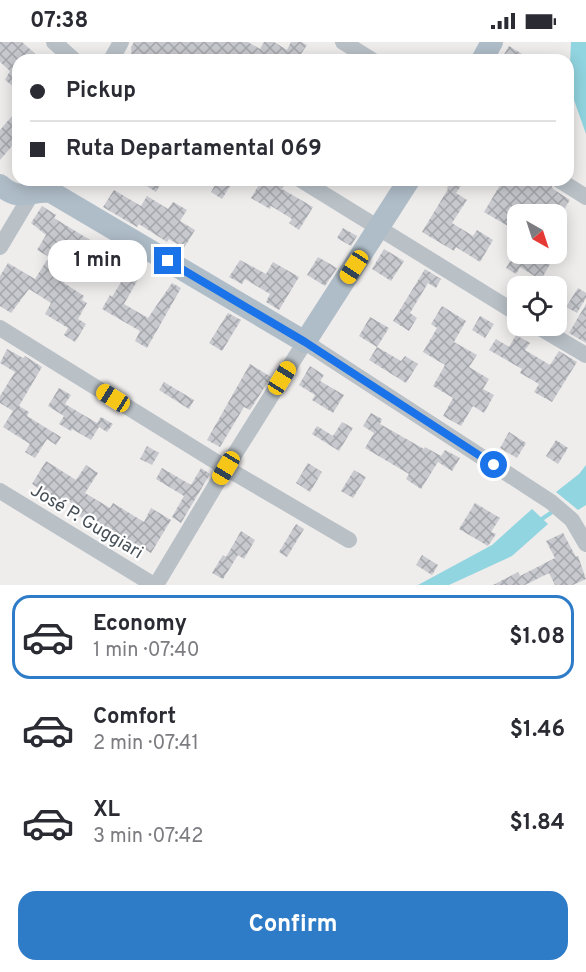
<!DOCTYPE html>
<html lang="en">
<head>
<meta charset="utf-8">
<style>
	body { margin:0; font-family:Overpass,sans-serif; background:#f7f7f7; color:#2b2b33; height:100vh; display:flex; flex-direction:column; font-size:22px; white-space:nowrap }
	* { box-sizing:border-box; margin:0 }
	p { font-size:20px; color:#7c7c81 }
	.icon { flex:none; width:33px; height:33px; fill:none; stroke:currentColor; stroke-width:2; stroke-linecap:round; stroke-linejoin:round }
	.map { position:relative; height:543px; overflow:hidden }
	.sheet { display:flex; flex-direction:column; background:#fff; flex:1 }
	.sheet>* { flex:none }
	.top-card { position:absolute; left:12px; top:12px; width:562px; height:132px; border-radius:18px; box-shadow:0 3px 15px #0003; display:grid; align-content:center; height:132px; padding:0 18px; background:#fff }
	.needle { width:39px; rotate:141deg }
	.fabs { position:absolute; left:507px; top:162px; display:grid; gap:12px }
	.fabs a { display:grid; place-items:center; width:60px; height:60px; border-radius:12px; background:#fff; box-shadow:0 3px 15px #0003; font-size:30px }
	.end { position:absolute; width:27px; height:27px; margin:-14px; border:8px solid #1a73e8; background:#fff; box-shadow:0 0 0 3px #fff }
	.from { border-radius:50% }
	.bubble { position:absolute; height:42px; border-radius:18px; background:#fff; box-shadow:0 3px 15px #0003; font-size:20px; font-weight:700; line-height:42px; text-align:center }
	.car { position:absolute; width:18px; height:36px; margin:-18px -9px; border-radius:8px; box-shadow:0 0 4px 2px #0007; background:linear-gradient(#f5c518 24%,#345 0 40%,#f5c518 0 76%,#345 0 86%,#f5c518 0) }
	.top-card b { display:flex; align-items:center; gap:21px; height:57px; font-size:22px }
	.top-card b+b { border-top:2px solid #e1e1e2 }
	.top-card i { width:15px; height:15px; background:#2b2b33 }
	ul { padding:10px 0 0; list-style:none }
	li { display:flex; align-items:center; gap:18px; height:84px; margin:0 12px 9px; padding:0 6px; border:3px solid transparent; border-radius:18px }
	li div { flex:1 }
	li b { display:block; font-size:22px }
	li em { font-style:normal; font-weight:700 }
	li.on { border-color:#2e7cc7 }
	li>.icon { width:54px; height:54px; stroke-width:1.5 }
	.cta { display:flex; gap:12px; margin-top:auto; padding:12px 18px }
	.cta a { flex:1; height:69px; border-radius:18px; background:#2e7cc7; color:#fff; font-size:24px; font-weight:700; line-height:69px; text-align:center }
	.status { display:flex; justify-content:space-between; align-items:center; height:42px; padding:0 30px; background:#fff; direction:ltr }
	.status svg { height:16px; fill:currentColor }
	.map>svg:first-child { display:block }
</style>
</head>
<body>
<div class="status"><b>07:38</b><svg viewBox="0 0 49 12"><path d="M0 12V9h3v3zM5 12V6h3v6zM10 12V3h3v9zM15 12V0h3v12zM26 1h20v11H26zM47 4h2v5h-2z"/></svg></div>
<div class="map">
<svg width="586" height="543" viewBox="0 0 586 543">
	<defs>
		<pattern id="building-cross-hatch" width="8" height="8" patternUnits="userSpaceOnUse" patternTransform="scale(1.5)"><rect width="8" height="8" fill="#c7c9ce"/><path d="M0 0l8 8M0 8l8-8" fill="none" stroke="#a3a6aa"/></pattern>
	</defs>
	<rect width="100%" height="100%" fill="#efecec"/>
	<path fill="#91d5e0" d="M571 0H586V92L569 44Z
		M586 423V463L578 468 556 450 579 432Z
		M532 467 548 482 512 514 449 543H418L492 503Z"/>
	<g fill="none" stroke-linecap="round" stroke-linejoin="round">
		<path stroke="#91d5e0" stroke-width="4" d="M539 479 555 468"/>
	</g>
	<path fill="url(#building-cross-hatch)" d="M0 0H22L42 18H18V48L5 38 10 29 0 20Z
		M134 0H248L260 7 264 0H274L287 8 291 0H301L307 3 299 15 303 18H179L169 12 165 18H132L131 5Z
		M509 4 532 18H510L503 14Z
		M18 67V97L0 118V88Z
		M137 138H163L156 150Z
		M218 138H234L222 157 211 150Z
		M262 138H275L284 144 282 147 313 165 299 188 289 181 292 177 271 164 270 167 251 156Z
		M451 138H465L456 151 467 158 452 181 473 194 477 188 493 198 480 220 456 205 454 209 422 190 448 147 447 146Z
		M503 138H549L553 147 570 158 561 172H518V190L484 170Z
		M114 148 141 164 147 154 168 167 173 160 187 168 180 179 195 188 184 206 169 197 167 200 139 182 137 185 103 165Z
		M42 164 56 173 54 176 90 198 80 214 65 204 56 219 37 208 46 193 31 181Z
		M343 186 357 194 351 204 337 196Z
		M384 207 404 219 391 239 372 227Z
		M517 208 518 212H523L536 220 539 216 550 222 541 238 520 225 516 232 506 226Z
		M318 215 337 226 325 244 307 233Z
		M47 218 70 231 64 241 84 254 82 258 87 261 78 277 86 282 75 300 64 293 68 286 45 272 51 261 29 247 11 271 0 264V234L8 221 35 237Z
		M240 218 266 232 273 220 299 235 279 268 266 260 270 252 245 237 242 242 229 235Z
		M129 227 140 234 124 262 148 276 172 241 181 246 147 306 135 299 140 289 102 267 110 253 112 255Z
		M425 227 441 237 436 246 428 241 410 271 417 276 409 289 393 279Z
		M578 246 586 251V256L577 271 566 265Z
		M586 262V301L569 291Z
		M442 264 466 279 454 300 477 313 469 325 489 337 483 347 494 353 484 371 473 364 461 384 443 374 453 356 433 344 445 323 423 310 437 286 431 282Z
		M228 271 241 278 222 309 209 301Z
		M480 274 494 282 485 296 472 288Z
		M370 275 389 286 377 305 359 294Z
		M516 293 530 301 525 308 550 323 559 309 577 320 552 360 534 350 539 342 520 331 522 327 489 308 496 297 509 305Z
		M377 305 401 319 405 314 418 322 406 341 369 318Z
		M7 307 23 316 25 314 42 325 19 364 29 370 27 374 61 395 56 403 47 397 35 416 25 410 30 402 3 385 13 369 0 361V354L15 330 0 321Z
		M250 322 271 335 250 368 244 365 220 405 207 398Z
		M310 324 324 333 320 339 344 353 333 371 312 358 315 353 299 343Z
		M164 340 194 358 189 367 159 348Z
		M59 346 71 353 65 362 97 381 101 375 113 382 107 390 99 385 91 398 72 387 71 389 59 382 64 374 48 364Z
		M371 371 382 377 380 382 424 407 425 405 441 414 445 408 460 416 452 429 438 420 441 415 421 447 406 437 409 432 365 406 374 391 363 384Z
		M342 380 353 386 339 409 312 392 317 384 333 394Z
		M509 390 526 401 517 416 500 406Z
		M556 398 568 406 558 422 546 414Z
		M147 404 159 411 152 423 140 417Z
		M46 419 76 438 86 423 98 431 85 451 110 466 113 461 144 480 151 466 171 478 151 511 89 476 87 479 79 474 83 468 62 455 59 459 32 442Z
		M308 421 322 430 310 450 296 441Z
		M162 426 191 443 201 426 210 432 181 481 172 475 184 454 156 437Z
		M354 428 366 435 353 456 341 449Z
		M475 461 500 476 491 490 496 492 488 504 459 487Z
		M296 482 304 487 287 515 279 510Z
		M241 489 255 498 244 517 238 513 223 537 212 531 223 513 226 515Z
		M563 491 576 515 578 514 586 537 573 543H555L549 531 525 543H493L518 530 520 534 555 516 546 499Z
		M422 513 438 523 432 533 416 523Z"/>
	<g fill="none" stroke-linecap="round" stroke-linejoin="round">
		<path stroke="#b9c1c7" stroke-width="16" d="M54 0 74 18
			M343 0 372 18
			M111 18 121 0
			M301 138 518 272
			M559 138 586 155
			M0 205 40 138
			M537 284 586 313
			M0 286 226 426 349 498
			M0 449 154 543
			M156 543 226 426 305 300 551 460 572 478 586 502"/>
		<path stroke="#afbdc8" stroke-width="22" d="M482 18 492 0
			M0 143C21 161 27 148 51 150L305 300 409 138"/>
	</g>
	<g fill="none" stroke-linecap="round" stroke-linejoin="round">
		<path stroke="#1a73e8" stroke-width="8" d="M168 219 305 300 494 423"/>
	</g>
	<g text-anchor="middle" stroke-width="4.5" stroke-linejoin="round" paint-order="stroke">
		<g font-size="18" fill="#475057" stroke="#fff">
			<text transform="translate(87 479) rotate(31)" y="6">José P. Guggiari</text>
		</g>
	</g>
</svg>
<div class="fabs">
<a><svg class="needle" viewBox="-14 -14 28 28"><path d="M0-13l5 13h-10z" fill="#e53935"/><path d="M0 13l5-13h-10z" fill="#7c7c81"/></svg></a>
<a><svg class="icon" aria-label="locate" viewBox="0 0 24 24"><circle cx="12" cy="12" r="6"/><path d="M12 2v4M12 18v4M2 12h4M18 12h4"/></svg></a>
</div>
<i class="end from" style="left:494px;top:423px"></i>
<i class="end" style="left:168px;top:219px"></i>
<div class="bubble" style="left:48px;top:198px;width:99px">1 min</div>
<i class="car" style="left:354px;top:225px;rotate:213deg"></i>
<i class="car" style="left:282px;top:336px;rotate:32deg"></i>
<i class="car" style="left:113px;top:356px;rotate:302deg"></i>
<i class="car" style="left:226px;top:426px;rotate:211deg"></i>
<div class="top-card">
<b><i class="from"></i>Pickup</b>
<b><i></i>Ruta Departamental 069</b>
</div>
</div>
<section class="sheet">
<ul>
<li class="on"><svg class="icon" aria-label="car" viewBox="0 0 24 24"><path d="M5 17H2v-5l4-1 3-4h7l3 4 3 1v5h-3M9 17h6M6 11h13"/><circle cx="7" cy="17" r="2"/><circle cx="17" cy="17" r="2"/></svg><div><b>Economy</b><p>1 min · 07:40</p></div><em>$1.08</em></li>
<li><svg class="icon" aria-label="car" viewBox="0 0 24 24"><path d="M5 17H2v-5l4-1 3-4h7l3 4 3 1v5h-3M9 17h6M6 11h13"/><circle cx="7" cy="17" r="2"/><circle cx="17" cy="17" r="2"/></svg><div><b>Comfort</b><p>2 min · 07:41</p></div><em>$1.46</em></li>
<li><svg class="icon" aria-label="car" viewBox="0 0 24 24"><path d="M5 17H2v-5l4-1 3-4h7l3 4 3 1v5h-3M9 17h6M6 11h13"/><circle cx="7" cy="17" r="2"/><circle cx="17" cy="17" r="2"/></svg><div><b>XL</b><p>3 min · 07:42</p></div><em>$1.84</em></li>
</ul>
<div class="cta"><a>Confirm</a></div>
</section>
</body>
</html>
